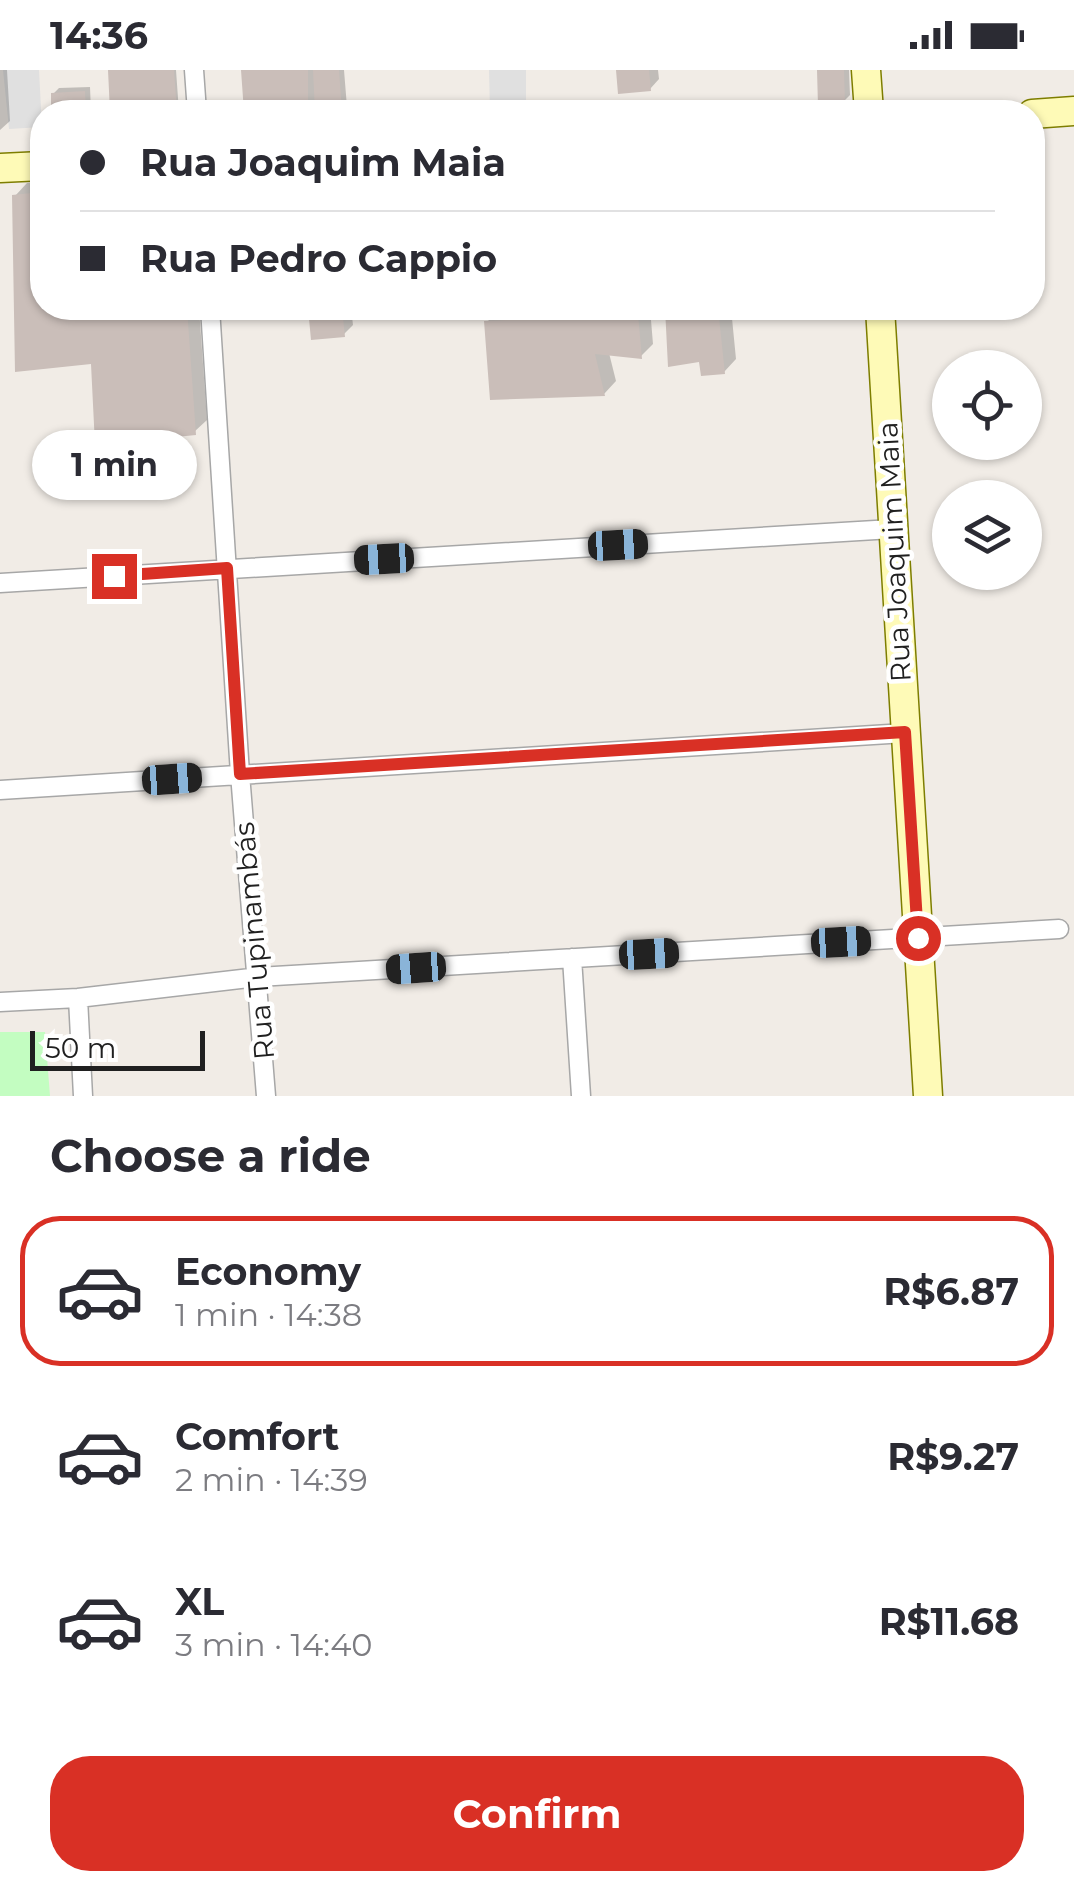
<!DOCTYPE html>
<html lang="en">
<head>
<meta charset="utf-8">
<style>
	body { margin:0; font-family:Montserrat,sans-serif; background:#f7f7f7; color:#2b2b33; height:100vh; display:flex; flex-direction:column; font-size:38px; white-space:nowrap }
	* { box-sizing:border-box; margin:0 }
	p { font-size:32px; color:#7c7c81 }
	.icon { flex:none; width:55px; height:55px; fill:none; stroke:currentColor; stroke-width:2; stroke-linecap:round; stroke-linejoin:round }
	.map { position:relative; height:1026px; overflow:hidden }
	.drawer { display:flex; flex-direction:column; background:#fff; flex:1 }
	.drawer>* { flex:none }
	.banner { position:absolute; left:30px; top:30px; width:1015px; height:220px; border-radius:40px; box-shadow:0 2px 8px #0004; display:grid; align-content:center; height:220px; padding:0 50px; background:#fff }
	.controls { position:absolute; left:932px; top:280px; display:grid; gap:20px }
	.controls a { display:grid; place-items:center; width:110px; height:110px; border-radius:50%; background:#fff; box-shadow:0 2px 8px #0004; font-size:50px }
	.scale { position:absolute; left:30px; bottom:25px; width:175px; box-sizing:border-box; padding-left:10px; border:5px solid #202020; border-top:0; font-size:28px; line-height:35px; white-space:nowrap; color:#202020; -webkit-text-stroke:8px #fff; paint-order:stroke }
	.end { position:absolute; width:45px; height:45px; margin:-22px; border:12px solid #d93025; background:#fff; box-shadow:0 0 0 5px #fff }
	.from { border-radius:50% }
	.bubble { position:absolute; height:70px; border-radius:35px; background:#fff; box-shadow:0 2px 8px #0004; font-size:32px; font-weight:700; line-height:70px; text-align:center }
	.car { position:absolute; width:30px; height:60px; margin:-30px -15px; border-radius:12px; box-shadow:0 0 8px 2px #0007; background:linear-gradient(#222 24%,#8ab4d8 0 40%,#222 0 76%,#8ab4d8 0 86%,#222 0) }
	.banner b { display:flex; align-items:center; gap:35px; height:95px; font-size:38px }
	.banner b+b { border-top:2px solid #e1e1e2 }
	.banner i { width:25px; height:25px; background:#2b2b33 }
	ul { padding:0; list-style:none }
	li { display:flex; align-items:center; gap:30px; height:150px; margin:0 20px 15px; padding:0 30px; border:5px solid transparent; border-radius:40px }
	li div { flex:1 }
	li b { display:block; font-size:38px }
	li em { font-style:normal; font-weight:700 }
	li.active { border-color:#d93025 }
	li>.icon { width:90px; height:90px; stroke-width:1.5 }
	h2 { padding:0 50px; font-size:45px; line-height:120px }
	.primary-button { display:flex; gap:20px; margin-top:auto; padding:20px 50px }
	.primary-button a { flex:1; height:115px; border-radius:40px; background:#d93025; color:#fff; font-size:40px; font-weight:700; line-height:115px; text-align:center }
	.status { display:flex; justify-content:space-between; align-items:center; height:70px; padding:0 50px; background:#fff; direction:ltr }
	.status svg { height:28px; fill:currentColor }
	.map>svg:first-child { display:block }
</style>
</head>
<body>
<div class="status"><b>14:36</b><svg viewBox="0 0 49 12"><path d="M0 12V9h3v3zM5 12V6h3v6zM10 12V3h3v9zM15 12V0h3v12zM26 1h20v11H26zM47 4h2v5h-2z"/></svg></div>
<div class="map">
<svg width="1074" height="1026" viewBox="0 0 1074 1026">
	<rect width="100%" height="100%" fill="#f1ece6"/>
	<path fill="#c3fdc1" d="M0 962H45L50 1026H0Z"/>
	<path fill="#e0e0e0" d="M3 0H39L42 57 9 59Z
		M489 0H526V42H490Z"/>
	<path fill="#0003" d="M0 0H7L10 51 0 60Z
		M111 0H176L179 42H112Z
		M244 0H344L347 37 342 42H317V31L307 40 247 42 244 39Z
		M619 0H658L659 9 650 19Z
		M820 0H849L850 25 844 31Z
		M90 17 91 42H54L53 24 59 18Z
		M42 112V238H199L207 350 194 362 94 291 18 299 15 126 27 113Z
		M310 238H351L353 255 344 264 313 267Z
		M552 238H650L653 274 641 286 609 283 616 311 604 324 487 252 499 240Z
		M668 238H731L736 289 724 302 701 289 670 294Z"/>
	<path fill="#cabeb9" d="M108 0H174L177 42H110Z
		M241 0H308V42H244Z
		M313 0H339L342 42H315Z
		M616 0H649L651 21 618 24Z
		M817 0H844L845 34 818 36Z
		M85 21 86 42H51V23Z
		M42 122V238H187L196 365 95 375 91 294 15 302 12 125Z
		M308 238H342L345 267 311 270Z
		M665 238H718L725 304 701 306 699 292 668 297Z
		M638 244 642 289 595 284 605 326 490 330 484 251Z"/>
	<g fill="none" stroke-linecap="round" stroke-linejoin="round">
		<g stroke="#a7a7a7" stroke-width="21">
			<path id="street" d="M194 0 197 42
				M210 238 240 704 266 1026
				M0 513 892 459
				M0 720 905 663
				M572 888 581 1026
				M78 928 83 1026
				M0 932 78 928 258 907 1059 859"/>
		</g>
		<g stroke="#7e7e00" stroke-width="31">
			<path id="secondary" d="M866 0 869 42
				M1032 44 1074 41
				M0 98 42 96
				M880 238 928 1026"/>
		</g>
		<use href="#street" stroke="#fff" stroke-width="18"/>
		<use href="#secondary" stroke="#fefab7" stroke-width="28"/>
	</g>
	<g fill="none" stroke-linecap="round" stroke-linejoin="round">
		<path stroke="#d93025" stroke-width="12" d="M114 506 227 498 240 704 905 662 918 868"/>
	</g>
	<g text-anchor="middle" stroke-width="9" stroke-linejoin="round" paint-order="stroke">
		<g font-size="28" fill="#202020" stroke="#fff">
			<text transform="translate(894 482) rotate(-93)" y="10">Rua Joaquim Maia</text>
			<text transform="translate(254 871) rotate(-95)" y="10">Rua Tupinambás</text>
		</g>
	</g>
</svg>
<div class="controls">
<a><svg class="icon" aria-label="locate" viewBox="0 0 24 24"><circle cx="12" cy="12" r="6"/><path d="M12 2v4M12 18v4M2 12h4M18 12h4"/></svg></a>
<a><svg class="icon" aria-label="layers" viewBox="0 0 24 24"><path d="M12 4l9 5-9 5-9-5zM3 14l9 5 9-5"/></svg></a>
</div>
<div class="scale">50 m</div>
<i class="end from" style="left:918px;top:868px"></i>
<i class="end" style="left:114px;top:506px"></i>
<div class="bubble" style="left:32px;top:360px;width:165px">1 min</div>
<i class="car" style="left:618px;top:475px;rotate:87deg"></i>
<i class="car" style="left:384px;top:489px;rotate:267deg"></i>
<i class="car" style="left:172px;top:709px;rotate:86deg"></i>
<i class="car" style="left:841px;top:872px;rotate:87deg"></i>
<i class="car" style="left:649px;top:884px;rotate:87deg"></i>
<i class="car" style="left:416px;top:898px;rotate:266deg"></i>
<div class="banner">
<b><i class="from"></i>Rua Joaquim Maia</b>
<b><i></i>Rua Pedro Cappio</b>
</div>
</div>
<section class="drawer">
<h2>Choose a ride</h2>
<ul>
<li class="active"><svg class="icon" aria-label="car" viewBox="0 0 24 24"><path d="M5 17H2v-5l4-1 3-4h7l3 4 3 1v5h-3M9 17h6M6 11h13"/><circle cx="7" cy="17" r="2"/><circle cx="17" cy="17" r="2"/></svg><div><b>Economy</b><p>1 min · 14:38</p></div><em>R$6.87</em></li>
<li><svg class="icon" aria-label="car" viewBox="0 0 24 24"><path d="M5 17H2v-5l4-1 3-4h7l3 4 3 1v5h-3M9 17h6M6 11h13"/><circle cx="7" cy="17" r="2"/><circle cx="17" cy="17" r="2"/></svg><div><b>Comfort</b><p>2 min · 14:39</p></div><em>R$9.27</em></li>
<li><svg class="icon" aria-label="car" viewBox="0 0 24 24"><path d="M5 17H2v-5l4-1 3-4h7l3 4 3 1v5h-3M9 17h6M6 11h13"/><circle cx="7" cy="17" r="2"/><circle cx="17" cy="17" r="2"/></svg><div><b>XL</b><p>3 min · 14:40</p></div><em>R$11.68</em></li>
</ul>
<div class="primary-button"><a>Confirm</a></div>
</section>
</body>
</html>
